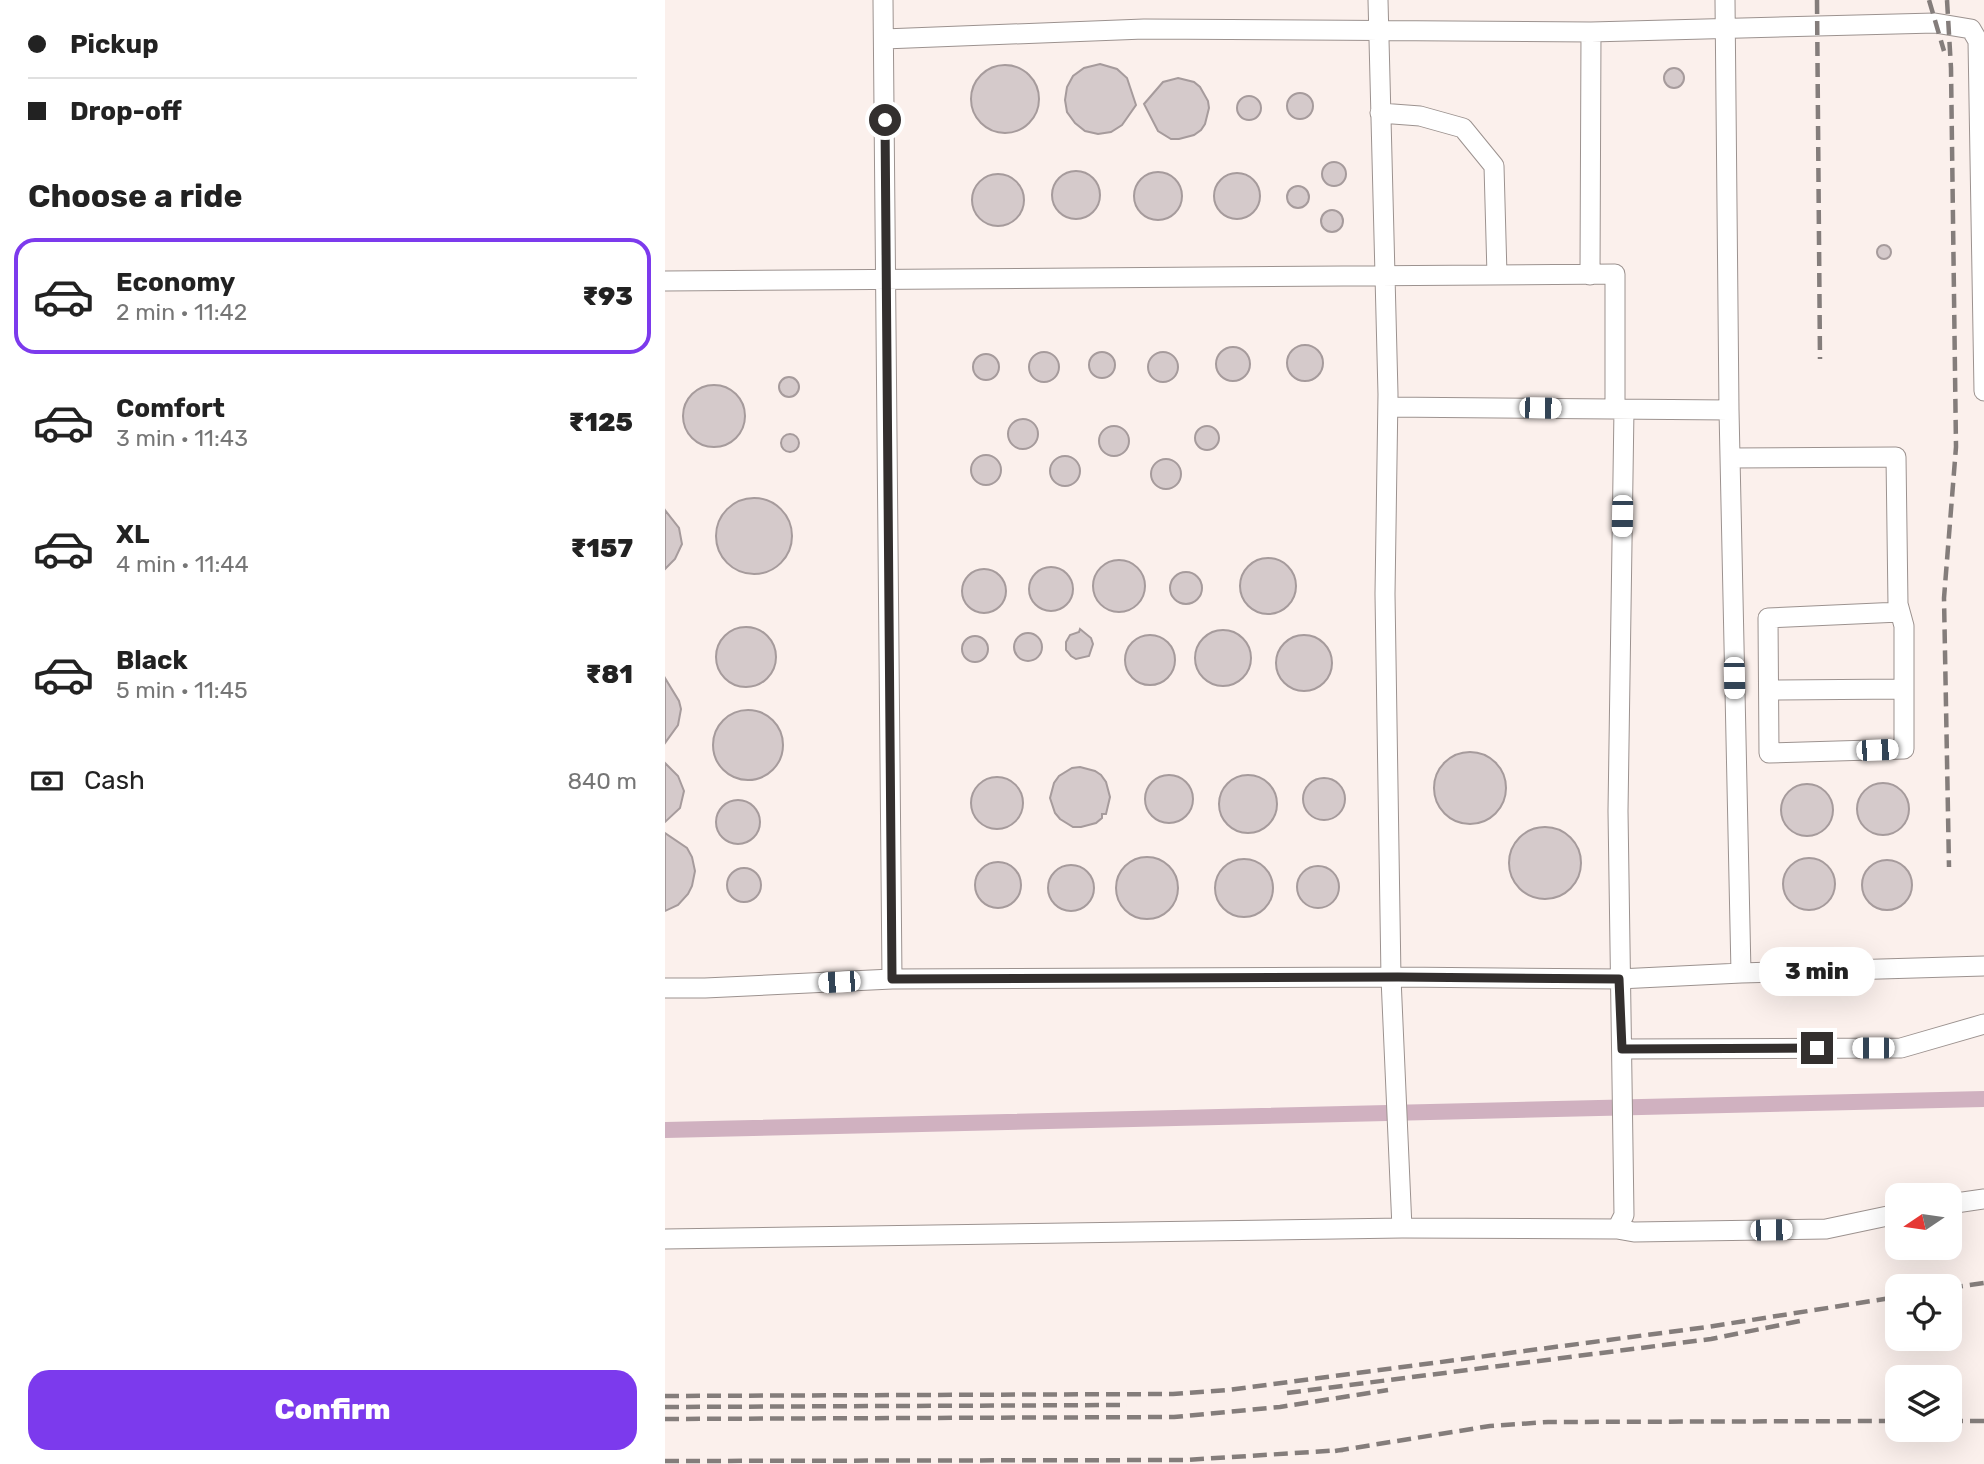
<!DOCTYPE html>
<html lang="en">
<head>
<meta charset="utf-8">
<style>
	body { margin:0; font-family:Rubik,sans-serif; background:#f2f2f2; color:#222; height:100vh; display:flex; flex-direction:column; font-size:26px; white-space:nowrap }
	* { box-sizing:border-box; margin:0 }
	p { font-size:23px; color:#767676 }
	.icon { flex:none; width:38px; height:38px; fill:none; stroke:currentColor; stroke-width:2; stroke-linecap:round; stroke-linejoin:round }
	.map { position:relative; flex:1; overflow:hidden }
	.panel { display:flex; flex-direction:column; background:#fff; width:665px }
	.panel>* { flex:none }
	.banner { display:grid; align-content:center; height:154px; padding:0 28px; background:#fff }
	.needle { width:46px; rotate:257deg }
	.controls { position:absolute; left:1220px; top:1183px; display:grid; gap:14px }
	.controls a { display:grid; place-items:center; width:77px; height:77px; border-radius:14px; background:#fff; box-shadow:0 7px 28px #0002; font-size:35px }
	.end { position:absolute; width:32px; height:32px; margin:-16px; border:9px solid #332f2e; background:#fff; box-shadow:0 0 0 4px #fff }
	.from { border-radius:50% }
	.bubble { position:absolute; height:49px; border-radius:21px; background:#fff; box-shadow:0 7px 28px #0002; font-size:23px; font-weight:800; line-height:49px; text-align:center }
	.car { position:absolute; width:21px; height:42px; margin:-21px -10px; border-radius:9px; box-shadow:0 0 5px 2px #0007; background:linear-gradient(#fff 24%,#345 0 40%,#fff 0 76%,#345 0 86%,#fff 0) }
	.banner b { display:flex; align-items:center; gap:24px; height:66px; font-size:26px }
	.banner b+b { border-top:2px solid #e0e0e0 }
	.banner i { width:18px; height:18px; background:#222 }
	ul { padding:0; list-style:none }
	li { display:flex; align-items:center; gap:21px; height:116px; margin:0 14px 10px; padding:0 14px; border:4px solid transparent; border-radius:21px }
	li div { flex:1 }
	li b { display:block; font-size:26px }
	li em { font-style:normal; font-weight:800 }
	li.selected { border-color:#7c3aed }
	li>.icon { width:63px; height:63px; stroke-width:1.5 }
	h2 { padding:0 28px; font-size:32px; line-height:84px }
	.pay { display:flex; align-items:center; gap:18px; height:77px; padding:0 28px; font-size:26px }
	.pay p { margin-inline-start:auto }
	.action { display:flex; gap:14px; margin-top:auto; padding:14px 28px }
	.action a { flex:1; height:80px; border-radius:21px; background:#7c3aed; color:#fff; font-size:28px; font-weight:800; line-height:80px; text-align:center }
	main { display:flex; flex:1; min-height:0 }
	.map>svg:first-child { display:block }
</style>
</head>
<body>
<main>
<section class="panel">
<div class="banner">
<b><i class="from"></i>Pickup</b>
<b><i></i>Drop-off</b>
</div>
<h2>Choose a ride</h2>
<ul>
<li class="selected"><svg class="icon" aria-label="car" viewBox="0 0 24 24"><path d="M5 17H2v-5l4-1 3-4h7l3 4 3 1v5h-3M9 17h6M6 11h13"/><circle cx="7" cy="17" r="2"/><circle cx="17" cy="17" r="2"/></svg><div><b>Economy</b><p>2 min · 11:42</p></div><em>₹93</em></li>
<li><svg class="icon" aria-label="car" viewBox="0 0 24 24"><path d="M5 17H2v-5l4-1 3-4h7l3 4 3 1v5h-3M9 17h6M6 11h13"/><circle cx="7" cy="17" r="2"/><circle cx="17" cy="17" r="2"/></svg><div><b>Comfort</b><p>3 min · 11:43</p></div><em>₹125</em></li>
<li><svg class="icon" aria-label="car" viewBox="0 0 24 24"><path d="M5 17H2v-5l4-1 3-4h7l3 4 3 1v5h-3M9 17h6M6 11h13"/><circle cx="7" cy="17" r="2"/><circle cx="17" cy="17" r="2"/></svg><div><b>XL</b><p>4 min · 11:44</p></div><em>₹157</em></li>
<li><svg class="icon" aria-label="car" viewBox="0 0 24 24"><path d="M5 17H2v-5l4-1 3-4h7l3 4 3 1v5h-3M9 17h6M6 11h13"/><circle cx="7" cy="17" r="2"/><circle cx="17" cy="17" r="2"/></svg><div><b>Black</b><p>5 min · 11:45</p></div><em>₹81</em></li>
</ul>
<div class="pay"><svg class="icon" aria-label="cash" viewBox="0 0 24 24"><path d="M3 7h18v10H3z"/><circle cx="12" cy="12" r="2"/></svg>Cash<p>840 m</p></div>
<div class="action"><a>Confirm</a></div>
</section>
<div class="map">
<svg width="1319" height="1464" viewBox="0 0 1319 1464">
	<rect width="100%" height="100%" fill="#fbf0ec"/>
	<g fill="none" stroke-linecap="round" stroke-linejoin="round">
		<path stroke="#d0b1c0" stroke-width="16" d="M0 1130 1319 1099"/>
	</g>
	<path fill="#d5cacb" stroke="#a69b9c" stroke-width="2" d="M435 64 452 69 462 78 471 105 457 125 446 132 433 134 420 131 410 123 402 112 400 100 402 87 408 76 419 68Z
		M306 99a34 34 0 1 1 68 0a34 34 0 1 1-68 0Z
		M999 78a10 10 0 1 1 20 0a10 10 0 1 1-20 0Z
		M513 78 529 82 535 87 543 101 544 108 540 124 536 130 529 135 514 139H506L493 131 479 104 498 82Z
		M622 106a13 13 0 1 1 26 0a13 13 0 1 1-26 0Z
		M572 108a12 12 0 1 1 24 0a12 12 0 1 1-24 0Z
		M657 174a12 12 0 1 1 24 0a12 12 0 1 1-24 0Z
		M387 195a24 24 0 1 1 48 0a24 24 0 1 1-48 0Z
		M469 196a24 24 0 1 1 48 0a24 24 0 1 1-48 0Z
		M549 196a23 23 0 1 1 46 0a23 23 0 1 1-46 0Z
		M307 200a26 26 0 1 1 52 0a26 26 0 1 1-52 0Z
		M622 197a11 11 0 1 1 22 0a11 11 0 1 1-22 0Z
		M656 221a11 11 0 1 1 22 0a11 11 0 1 1-22 0Z
		M1212 252a7 7 0 1 1 14 0a7 7 0 1 1-14 0Z
		M622 363a18 18 0 1 1 36 0a18 18 0 1 1-36 0Z
		M551 364a17 17 0 1 1 34 0a17 17 0 1 1-34 0Z
		M364 367a15 15 0 1 1 30 0a15 15 0 1 1-30 0Z
		M483 367a15 15 0 1 1 30 0a15 15 0 1 1-30 0Z
		M424 365a13 13 0 1 1 26 0a13 13 0 1 1-26 0Z
		M308 367a13 13 0 1 1 26 0a13 13 0 1 1-26 0Z
		M114 387a10 10 0 1 1 20 0a10 10 0 1 1-20 0Z
		M18 416a31 31 0 1 1 62 0a31 31 0 1 1-62 0Z
		M343 434a15 15 0 1 1 30 0a15 15 0 1 1-30 0Z
		M434 441a15 15 0 1 1 30 0a15 15 0 1 1-30 0Z
		M530 438a12 12 0 1 1 24 0a12 12 0 1 1-24 0Z
		M116 443a9 9 0 1 1 18 0a9 9 0 1 1-18 0Z
		M306 470a15 15 0 1 1 30 0a15 15 0 1 1-30 0Z
		M385 471a15 15 0 1 1 30 0a15 15 0 1 1-30 0Z
		M486 474a15 15 0 1 1 30 0a15 15 0 1 1-30 0Z
		M51 536a38 38 0 1 1 76 0a38 38 0 1 1-76 0Z
		M0 510 14 528 17 544 10 559 0 569Z
		M575 586a28 28 0 1 1 56 0a28 28 0 1 1-56 0Z
		M428 586a26 26 0 1 1 52 0a26 26 0 1 1-52 0Z
		M364 589a22 22 0 1 1 44 0a22 22 0 1 1-44 0Z
		M297 591a22 22 0 1 1 44 0a22 22 0 1 1-44 0Z
		M505 588a16 16 0 1 1 32 0a16 16 0 1 1-32 0Z
		M51 657a30 30 0 1 1 60 0a30 30 0 1 1-60 0Z
		M415 629 426 638 428 644 424 656 411 659 406 656 401 650V642L405 635 414 632Z
		M530 658a28 28 0 1 1 56 0a28 28 0 1 1-56 0Z
		M349 647a14 14 0 1 1 28 0a14 14 0 1 1-28 0Z
		M611 663a28 28 0 1 1 56 0a28 28 0 1 1-56 0Z
		M460 660a25 25 0 1 1 50 0a25 25 0 1 1-50 0Z
		M297 649a13 13 0 1 1 26 0a13 13 0 1 1-26 0Z
		M0 678 14 701 16 709 13 725 0 743Z
		M48 745a35 35 0 1 1 70 0a35 35 0 1 1-70 0Z
		M769 788a36 36 0 1 1 72 0a36 36 0 1 1-72 0Z
		M0 763 13 776 19 791 15 808 0 822Z
		M415 767 430 771 436 775 441 782 445 797 441 814H437V818L431 823 416 827H408L395 819 390 813 385 798 389 783 394 776 407 768Z
		M554 804a29 29 0 1 1 58 0a29 29 0 1 1-58 0Z
		M480 799a24 24 0 1 1 48 0a24 24 0 1 1-48 0Z
		M306 803a26 26 0 1 1 52 0a26 26 0 1 1-52 0Z
		M638 799a21 21 0 1 1 42 0a21 21 0 1 1-42 0Z
		M1192 809a26 26 0 1 1 52 0a26 26 0 1 1-52 0Z
		M1116 810a26 26 0 1 1 52 0a26 26 0 1 1-52 0Z
		M51 822a22 22 0 1 1 44 0a22 22 0 1 1-44 0Z
		M844 863a36 36 0 1 1 72 0a36 36 0 1 1-72 0Z
		M0 833 22 848 27 857 30 871 27 886 23 894 13 905 0 911Z
		M451 888a31 31 0 1 1 62 0a31 31 0 1 1-62 0Z
		M1118 884a26 26 0 1 1 52 0a26 26 0 1 1-52 0Z
		M550 888a29 29 0 1 1 58 0a29 29 0 1 1-58 0Z
		M1197 885a25 25 0 1 1 50 0a25 25 0 1 1-50 0Z
		M310 885a23 23 0 1 1 46 0a23 23 0 1 1-46 0Z
		M383 888a23 23 0 1 1 46 0a23 23 0 1 1-46 0Z
		M632 887a21 21 0 1 1 42 0a21 21 0 1 1-42 0Z
		M62 885a17 17 0 1 1 34 0a17 17 0 1 1-34 0Z"/>
	<g fill="none" stroke-linecap="round" stroke-linejoin="round">
		<g stroke="#9c928f" stroke-width="21">
			<path id="minor" d="M713 0 723 394 720 594 726 978 737 1228
				M926 32 1270 23 1306 29 1313 41 1319 391
				M219 39 479 29 926 32 925 275
				M715 113 755 116 798 128 829 166 832 275
				M0 281 950 274V409
				M723 407 1064 410 1060 0
				M1065 458 1231 457 1233 604 1239 626V749L1104 753 1103 618 1235 612
				M1104 690 1239 689
				M1076 973 1319 966
				M227 979 733 977 954 979 1076 973 1064 410
				M0 988H40L227 979 218 0
				M957 1049 1236 1048 1319 1024
				M1284 1204 1319 1199
				M952 1229 969 1232 1161 1229 1232 1214
				M0 1239 737 1228 952 1229 959 1215 953 811 959 409"/>
		</g>
		<use href="#minor" stroke="#fff" stroke-width="19"/>
		<path stroke="#847d7b" stroke-width="4.5" stroke-dasharray="14 7" stroke-linecap="butt" d="M1152 0 1155 359
			M1264 0 1279 51
			M1282 0 1286 68 1291 447 1279 598 1284 867
			M1284 1288 1319 1283
			M622 1393 1046 1339 1135 1321
			M0 1396 508 1394 563 1390 1042 1327 1232 1297
			M0 1407 462 1405
			M0 1419 509 1417 615 1407 723 1390
			M1284 1421H1319
			M670 1451 825 1426 883 1422 1232 1421
			M0 1461 520 1460 678 1450"/>
	</g>
	<g fill="none" stroke-linecap="round" stroke-linejoin="round">
		<path stroke="#332f2e" stroke-width="9" d="M220 120 227 979 733 977 954 979 957 1049 1152 1048"/>
	</g>
</svg>
<div class="controls">
<a><svg class="needle" viewBox="-14 -14 28 28"><path d="M0-13l5 13h-10z" fill="#e53935"/><path d="M0 13l5-13h-10z" fill="#767676"/></svg></a>
<a><svg class="icon" aria-label="locate" viewBox="0 0 24 24"><circle cx="12" cy="12" r="6"/><path d="M12 2v4M12 18v4M2 12h4M18 12h4"/></svg></a>
<a><svg class="icon" aria-label="layers" viewBox="0 0 24 24"><path d="M12 4l9 5-9 5-9-5zM3 14l9 5 9-5"/></svg></a>
</div>
<i class="end from" style="left:220px;top:120px"></i>
<i class="end" style="left:1152px;top:1048px"></i>
<div class="bubble" style="left:1094px;top:947px;width:116px">3 min</div>
<i class="car" style="left:875px;top:408px;rotate:91deg"></i>
<i class="car" style="left:957px;top:516px;rotate:181deg"></i>
<i class="car" style="left:1069px;top:678px;rotate:179deg"></i>
<i class="car" style="left:1212px;top:750px;rotate:88deg"></i>
<i class="car" style="left:174px;top:982px;rotate:267deg"></i>
<i class="car" style="left:1208px;top:1048px;rotate:270deg"></i>
<i class="car" style="left:1106px;top:1230px;rotate:89deg"></i>
</div>
</main>
</body>
</html>
